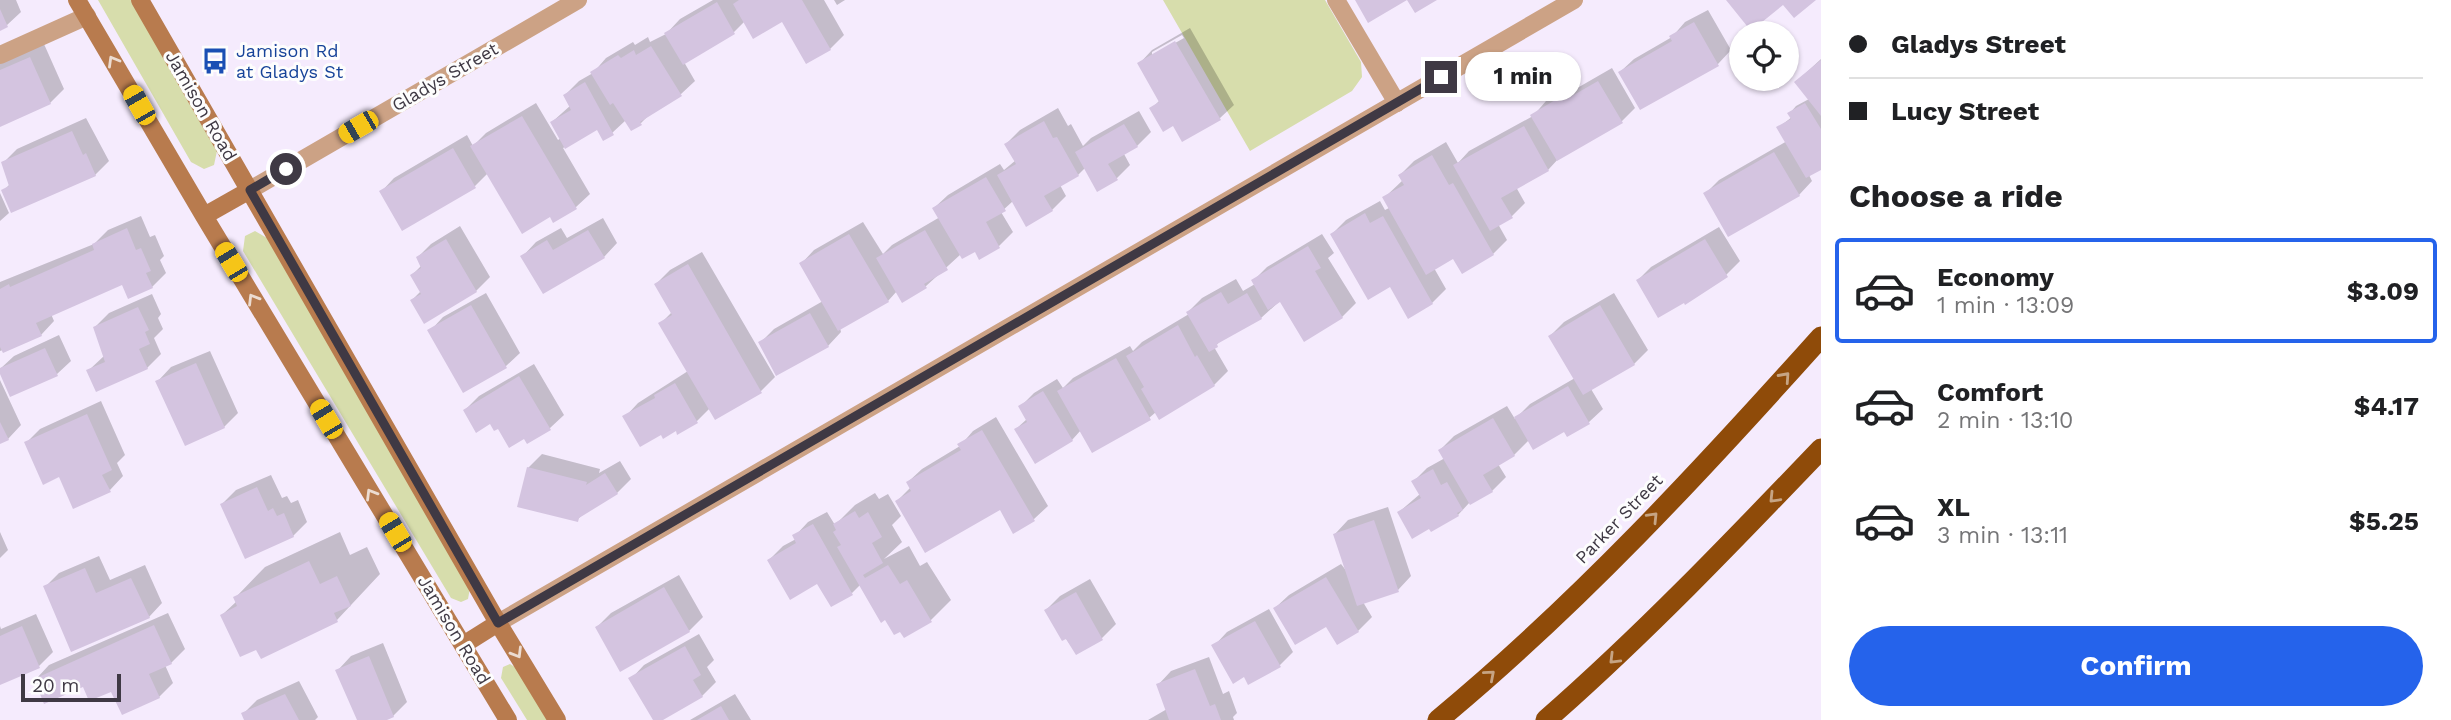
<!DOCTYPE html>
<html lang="en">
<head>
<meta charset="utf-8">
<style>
	body { margin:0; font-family:"Work Sans",sans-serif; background:#f6f6f6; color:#202124; height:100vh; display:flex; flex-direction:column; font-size:26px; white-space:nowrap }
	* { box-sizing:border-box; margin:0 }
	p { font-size:23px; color:#757577 }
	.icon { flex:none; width:38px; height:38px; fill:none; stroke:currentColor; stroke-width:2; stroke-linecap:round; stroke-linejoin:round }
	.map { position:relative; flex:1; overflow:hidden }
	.details { display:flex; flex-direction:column; background:#fff; width:630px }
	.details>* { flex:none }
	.banner { display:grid; align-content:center; height:154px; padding:0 28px; background:#fff }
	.fabs { position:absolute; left:1729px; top:21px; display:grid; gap:14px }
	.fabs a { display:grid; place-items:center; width:70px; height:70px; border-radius:50%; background:#fff; box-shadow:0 2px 5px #0004; font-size:35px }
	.scale { position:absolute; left:21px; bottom:18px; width:100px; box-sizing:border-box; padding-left:7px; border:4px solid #3f3944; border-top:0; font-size:19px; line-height:24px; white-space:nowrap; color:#3f3944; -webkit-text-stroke:5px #fdfdfd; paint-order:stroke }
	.end { position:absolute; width:32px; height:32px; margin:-16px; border:9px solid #3f3944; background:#fff; box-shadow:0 0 0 4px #fff }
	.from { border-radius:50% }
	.bubble { position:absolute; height:49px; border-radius:24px; background:#fff; box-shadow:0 2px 5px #0004; font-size:23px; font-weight:700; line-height:49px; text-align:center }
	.car { position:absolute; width:21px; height:42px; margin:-21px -10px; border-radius:9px; box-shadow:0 0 5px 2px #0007; background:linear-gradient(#f5c518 24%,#345 0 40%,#f5c518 0 76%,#345 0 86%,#f5c518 0) }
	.banner b { display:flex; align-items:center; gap:24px; height:66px; font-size:26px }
	.banner b+b { border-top:2px solid #e0e0e0 }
	.banner i { width:18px; height:18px; background:#202124 }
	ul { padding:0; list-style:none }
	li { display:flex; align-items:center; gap:21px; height:105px; margin:0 14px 10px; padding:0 14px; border:4px solid transparent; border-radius:7px }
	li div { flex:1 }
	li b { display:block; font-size:26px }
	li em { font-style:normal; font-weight:700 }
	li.current { border-color:#2563eb }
	li>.icon { width:63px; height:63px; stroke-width:1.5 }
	h2 { padding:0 28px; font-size:32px; line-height:84px }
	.action { display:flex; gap:14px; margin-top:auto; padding:14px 28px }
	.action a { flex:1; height:80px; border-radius:42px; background:#2563eb; color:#fff; font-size:28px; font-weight:700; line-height:80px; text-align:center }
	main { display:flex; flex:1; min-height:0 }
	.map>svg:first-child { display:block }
</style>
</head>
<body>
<main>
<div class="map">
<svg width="1821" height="720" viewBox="0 0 1821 720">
	<rect width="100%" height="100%" fill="#f5ebfd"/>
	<path fill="#d7ddac" d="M98 0H131L217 151 214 165 204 169 191 162Z
		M1163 0H1325L1361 62 1362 77 1352 91 1250 151Z
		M255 231 267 238 470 588 468 599 461 602 451 598 243 251 245 236Z
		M510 664 518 669 547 720H527L501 678 503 667Z"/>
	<path fill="#0003" fill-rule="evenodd" d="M0 0H16L21 12 7 25 0 29Z
		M713 0H824L844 35 830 49 783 20 745 21 734 32 684 62 695 81 681 94 652 112 641 123 626 120 612 133 598 128 563 148 590 194 576 207 554 220 551 214 488 173 475 186 402 229 381 192 394 178 467 135 473 146 486 133 536 103 558 140 561 138 552 122 571 105 565 95 579 81 593 73 606 58 633 42 635 45 648 37 650 42 666 34 680 19Z
		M834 0H845L837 5Z
		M1708 10 1731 50 1718 64 1620 72 1634 59 1672 37 1685 22Z
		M1190 28 1234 105 1220 118 1173 124 1151 109 1160 100 1139 64 1152 50ZM1182 35 1184 38 1152 56V52Z
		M44 44 64 89 50 103 0 124V63Z
		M1821 59V168L1809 175 1812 181 1799 195 1705 194 1719 180 1787 141 1779 127 1792 117 1790 113 1796 106 1809 99 1796 82Z
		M1612 68 1635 108 1621 122 1560 157 1548 170 1516 187 1525 203 1511 217 1498 224 1507 240 1493 254 1453 257 1434 268 1446 289 1432 303 1409 317 1390 285 1332 234 1346 220 1380 201 1385 210 1389 208 1384 198 1403 180 1400 175 1414 161 1446 142 1458 163 1469 151 1533 116 1546 101 1577 84 1579 87Z
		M1058 108 1068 126 1071 124 1083 146 1091 138 1139 111 1151 132 1137 146 1124 154 1130 165 1116 179 1086 167 1078 175 1060 185 1066 196 1052 210 1013 201 1001 212 1013 232 999 246 980 258 975 249 961 254 925 287 897 291 888 301 840 328 841 332 828 346 760 343 774 329 823 301 801 264 814 250 863 222 883 254 892 245 940 217 934 208 948 195 1000 164 1004 170 1016 160 1006 144 1020 130Z
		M86 118 109 161 95 175 3 191 10 184 3 163 17 149Z
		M0 193 9 213 0 221Z
		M141 216 150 237 155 235 164 256 160 260 166 273 152 287 123 282 51 314 54 321 41 335 0 351V282L94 244 108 230Z
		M603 218 617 243 604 257 523 256 536 242 561 228 567 238Z
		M460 226 490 277 476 291 412 300 421 291 412 275 422 265 418 257 431 244Z
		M1719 227 1740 261 1726 275 1638 280 1651 267Z
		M1322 234 1334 253 1328 258 1356 303 1342 317 1281 300 1261 318 1224 338 1214 347 1228 371 1214 385 1156 412 1149 418 1081 430 1072 440 1016 429 1027 419 1020 407 1034 393 1057 379 1063 388 1073 378 1130 346 1133 351 1142 342 1189 314 1188 312 1202 298 1236 279 1243 291 1255 284 1253 281 1267 267Z
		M702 252 775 377 761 391 715 418 710 408 697 421 676 429 625 417 638 403 688 371 661 323 672 312 656 284 670 270Z
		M486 293 520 353 506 366 464 391 430 331 443 317Z
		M1614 293 1648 350 1634 364 1591 389 1603 409 1589 422 1568 435 1564 430 1529 440 1514 455 1498 464 1506 477 1492 491 1470 502 1458 515 1399 512 1420 494 1413 482 1427 468 1445 458 1440 450 1454 436 1507 406 1515 419 1530 404 1575 378 1550 336 1564 322Z
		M152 294 161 314 158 318 163 329 154 338 161 354 147 368 88 371 105 355 95 327 109 313Z
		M59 335 71 361 57 374 0 369 14 356Z
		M210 351 238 413 224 427 158 381 171 367Z
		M534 364 564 415 550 428 527 442 525 437 465 410 479 396Z
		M0 380 21 425 8 439 0 442Z
		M101 401 125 455 117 463 123 476 110 490 60 475 26 443 40 429Z
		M996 417 1048 506 1034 519 1014 531 1000 508 897 501 911 487 908 482 922 469 960 446 973 431Z
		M542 454 600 469 599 473 620 461 631 479 617 493 586 511 577 520 528 468Z
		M271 475 282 498 287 496 291 503 298 500 307 522 293 536 222 504 236 490Z
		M875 493 879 499 888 494 901 516 892 525 902 542 884 559 909 546 920 566 927 562 951 600 931 620 905 636 861 584 852 593 769 560 783 546 796 539 795 536 808 522 827 512 835 525 855 505Z
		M1388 507 1411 576 1398 590 1363 602 1372 617 1358 631 1326 624 1275 608 1289 595 1341 564 1348 573 1335 534 1348 520Z
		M0 532 8 550 0 558Z
		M340 532 350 555 367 547 380 574 337 620 262 656 257 647 222 615 237 601 235 598 265 567Z
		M99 556 110 580 145 565 162 603 149 617 45 587 59 573Z
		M679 575 703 617 689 631 597 627 611 613Z
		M1090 579 1116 624 1102 638 1076 653 1046 610 1060 596Z
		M1269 609 1293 652 1279 666 1244 675 1214 646 1227 632Z
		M168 613 185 649 171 663 165 665 173 683 159 697 36 679 49 665Z
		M36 614 53 652 39 666 0 683V626L1 629Z
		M699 634 714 660 707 667 716 682 702 696 660 720H655L631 679 644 665Z
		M383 643 407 702 393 716 383 720H358L338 670 351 656Z
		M1209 657 1223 694 1229 691 1237 713 1233 717 1234 720H1148L1167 709 1158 685 1171 671Z
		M299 681 318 717 315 720H246L243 714 257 700Z
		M735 694 751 720H690Z"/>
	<path fill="#d4c4e0" d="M739 0H802L831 50 806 64 782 22 753 39 733 4Z
		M1355 0H1407L1368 23Z
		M1407 0H1437L1415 13Z
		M1726 0H1816L1794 18 1783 5 1751 31Z
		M717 2 735 34 683 65 664 33Z
		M0 9 8 27 0 31Z
		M1694 22 1719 66 1640 110 1618 72 1672 41 1669 36Z
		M1175 41 1221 120 1182 142 1173 126 1163 132 1149 108 1159 102 1137 63Z
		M651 46 682 96 640 122 642 125 631 131 613 103 610 105 590 72 618 55 621 58 634 50 636 55Z
		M30 57 51 104 0 127V70Z
		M1821 60V116L1794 82Z
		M1598 81 1623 123 1557 161 1530 115 1562 96 1565 100Z
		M585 82 614 135 603 141 597 130 565 149 550 122 571 110 563 95Z
		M1805 103 1821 129V170L1806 178 1776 127 1791 119 1787 113Z
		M522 116 577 209 553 223 550 217 522 234 470 146Z
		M1044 121 1053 138 1057 137 1079 176 1044 196 1053 211 1026 227 997 175 1016 164 1004 144Z
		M1124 124 1138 147 1108 164 1118 180 1097 192 1075 152Z
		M1524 126 1549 171 1501 198 1513 218 1490 231 1453 165Z
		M72 131 83 155 86 153 96 176 11 213 1 190 9 186 1 162Z
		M453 148 476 188 402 231 379 191Z
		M1774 152 1800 196 1728 237 1703 193Z
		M1432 155 1449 185 1453 183 1494 255 1462 274 1453 259 1426 275 1382 197 1404 185 1398 175Z
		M986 177 1006 211 986 222 1000 248 979 260 975 252 962 259 932 208Z
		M1365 213 1370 223 1383 216 1433 304 1408 319 1390 287 1368 300 1330 234Z
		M127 228 136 250 141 248 151 271 146 273 153 288 128 299 122 285 36 323 42 336 3 353 0 347V289L9 284 10 287 94 250 92 244Z
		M588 230 605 258 543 294 520 256 547 240 553 250Z
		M925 230 948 270 924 284 927 288 902 303 876 258Z
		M849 234 889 302 838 331 799 263Z
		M446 239 477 292 424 324 410 300 421 294 410 275 421 268 416 257Z
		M1705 239 1728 277 1685 305 1684 303 1658 318 1636 280Z
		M1308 246 1321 268 1315 271 1343 318 1304 342 1280 302 1268 310 1251 280Z
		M688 264 762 393 715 420 658 323 672 315 654 284Z
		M1221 292 1228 304 1247 293 1262 319 1217 344 1218 347 1209 352 1186 312Z
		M471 305 507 368 463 393 427 330Z
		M1600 305 1635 365 1583 395 1548 336Z
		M138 307 149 330 145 332 150 344 139 349 148 369 96 392 86 370 105 362 93 327Z
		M810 313 829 347 776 376 758 342Z
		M1178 325 1195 357 1197 355 1215 386 1159 420 1141 389 1144 387 1126 356Z
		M45 348 58 376 10 397 0 374V368Z
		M1116 358 1151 420 1092 453 1057 391Z
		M196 363 225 428 185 446 155 381Z
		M519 376 551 430 527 444 524 439 509 448 498 429 494 431 490 424 476 433 463 410Z
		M675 383 698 423 677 435 676 431 663 439 661 435 640 447 622 416 655 398 654 395Z
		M1568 386 1590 424 1567 437 1564 432 1533 450 1514 417Z
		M1043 391 1073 441 1035 464 1014 429 1027 422 1018 406Z
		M87 414 112 470 102 475 111 492 73 509 59 477 43 485 24 442Z
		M1493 418 1515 456 1483 475 1493 492 1470 505 1438 450Z
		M0 422 9 440 0 444Z
		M982 430 1035 521 1013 534 1000 510 925 553 895 501 911 491 906 482 961 450 957 444Z
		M527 467 587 482 586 485 605 473 618 494 579 518 578 522 517 507Z
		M1433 469 1441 485 1447 482 1463 510 1457 513 1459 516 1431 532 1429 529 1412 539 1397 512 1421 498 1411 481Z
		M257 487 268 511 273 508 277 516 284 513 294 537 245 559 220 504Z
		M855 511 859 518 868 512 882 537 872 543 883 563 863 575 865 578 888 565 900 584 907 580 932 622 904 638 900 632 894 635 885 620 881 623 837 547 841 545 833 532 836 530 833 524Z
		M1374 520 1399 592 1357 606 1333 534Z
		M813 524 853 595 831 607 817 584 790 600 767 560 796 543 792 535Z
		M309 561 320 584 337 576 351 606 334 613 338 622 261 659 256 650 240 657 220 615 237 606 233 597Z
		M85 568 96 593 131 578 150 618 71 652 43 586Z
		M1326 577 1359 632 1337 645 1326 627 1295 645 1273 608Z
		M664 587 690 632 620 672 595 627Z
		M1076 592 1103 640 1076 655 1066 639 1062 641 1044 610Z
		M1255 621 1281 667 1248 685 1244 677 1233 684 1211 645Z
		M154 625 172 664 149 674 160 698 122 715 111 692 89 701 83 687 44 704 34 679Z
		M22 626 40 668 0 685V636Z
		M685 646 701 675 693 680 703 697 663 720H653L628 678Z
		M369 656 394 717 387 720H357L335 670Z
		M1195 669 1210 706 1215 704 1221 720H1169L1156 684Z
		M285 694 299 720H244L241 713Z
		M721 706 729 720H697Z"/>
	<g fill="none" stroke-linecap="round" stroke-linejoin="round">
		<path stroke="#cca285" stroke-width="18" d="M1336 0 1397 103
			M0 55 87 16"/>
		<path stroke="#cca285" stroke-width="18" d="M250 190 578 0
			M498 623 1574 0"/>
		<path stroke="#b87b4e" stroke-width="18" d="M77 0 204 216 508 720
			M140 0 498 623 557 720
			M204 216 250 190
			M463 645 498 623"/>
		<path stroke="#8f4b09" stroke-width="21" d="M1438 720C1577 605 1701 471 1821 337
			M1546 720C1643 635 1732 542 1821 449"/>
	</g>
	<defs><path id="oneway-chevron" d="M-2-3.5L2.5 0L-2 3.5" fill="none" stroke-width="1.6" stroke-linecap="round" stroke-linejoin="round" transform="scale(1.75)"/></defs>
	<g stroke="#ecdcd1">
		<use href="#oneway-chevron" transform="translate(113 61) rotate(-120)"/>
		<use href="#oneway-chevron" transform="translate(253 299) rotate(-121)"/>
		<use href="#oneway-chevron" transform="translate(371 494) rotate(-121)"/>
		<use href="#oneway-chevron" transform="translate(517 653) rotate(59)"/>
	</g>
	<g stroke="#c6a483">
		<use href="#oneway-chevron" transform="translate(1785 377) rotate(-48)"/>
		<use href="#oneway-chevron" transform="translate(1774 498) rotate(134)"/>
		<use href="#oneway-chevron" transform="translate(1653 517) rotate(-46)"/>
		<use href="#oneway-chevron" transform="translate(1614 659) rotate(135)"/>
		<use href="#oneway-chevron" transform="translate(1490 675) rotate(-41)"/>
	</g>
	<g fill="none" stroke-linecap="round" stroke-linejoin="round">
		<path stroke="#3f3944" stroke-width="9" d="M286 169 250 190 498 623 1441 77"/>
	</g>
	<defs>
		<g id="bus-bare" transform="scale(2.1)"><path d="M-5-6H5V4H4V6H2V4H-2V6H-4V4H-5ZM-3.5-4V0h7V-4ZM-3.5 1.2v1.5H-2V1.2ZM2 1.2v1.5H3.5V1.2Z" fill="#1a4fb4" stroke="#fdfdfd" stroke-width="2.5" paint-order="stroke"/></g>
	</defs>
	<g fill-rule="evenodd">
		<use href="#bus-bare" x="215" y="61"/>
	</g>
	<g text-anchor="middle" stroke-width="6" stroke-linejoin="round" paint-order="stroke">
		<g font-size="18" fill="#164399" stroke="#fdfdfd" text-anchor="start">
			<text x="236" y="57">Jamison Rd<tspan x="236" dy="21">at Gladys St</tspan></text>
		</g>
		<g font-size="18" fill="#3f3944" stroke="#fdfdfd">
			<text transform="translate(445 77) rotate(-30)" y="6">Gladys Street</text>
			<text transform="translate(201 106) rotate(60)" y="6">Jamison Road</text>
			<text transform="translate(1619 519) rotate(-46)" y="6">Parker Street</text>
			<text transform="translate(454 630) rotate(59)" y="6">Jamison Road</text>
		</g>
	</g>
</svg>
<div class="fabs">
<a><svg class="icon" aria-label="locate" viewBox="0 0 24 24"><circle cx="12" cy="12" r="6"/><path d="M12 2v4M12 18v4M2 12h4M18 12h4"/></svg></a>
</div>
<div class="scale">20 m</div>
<i class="end from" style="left:286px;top:169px"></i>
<i class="end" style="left:1441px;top:77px"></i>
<div class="bubble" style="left:1465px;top:52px;width:116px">1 min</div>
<i class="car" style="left:139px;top:105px;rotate:330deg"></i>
<i class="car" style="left:358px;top:127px;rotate:240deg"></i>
<i class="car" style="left:231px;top:262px;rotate:329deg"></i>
<i class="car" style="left:326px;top:419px;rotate:329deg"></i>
<i class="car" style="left:395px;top:532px;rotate:329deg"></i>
</div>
<section class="details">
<div class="banner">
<b><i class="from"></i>Gladys Street</b>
<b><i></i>Lucy Street</b>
</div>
<h2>Choose a ride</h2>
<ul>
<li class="current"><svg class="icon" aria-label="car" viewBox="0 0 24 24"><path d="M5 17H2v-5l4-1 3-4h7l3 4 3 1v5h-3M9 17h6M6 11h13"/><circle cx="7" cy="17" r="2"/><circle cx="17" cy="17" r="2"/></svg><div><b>Economy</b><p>1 min · 13:09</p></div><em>$3.09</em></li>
<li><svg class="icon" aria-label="car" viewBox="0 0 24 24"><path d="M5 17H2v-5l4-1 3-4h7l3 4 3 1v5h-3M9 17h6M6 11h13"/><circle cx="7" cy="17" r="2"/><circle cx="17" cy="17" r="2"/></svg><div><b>Comfort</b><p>2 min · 13:10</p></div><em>$4.17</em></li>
<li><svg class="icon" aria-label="car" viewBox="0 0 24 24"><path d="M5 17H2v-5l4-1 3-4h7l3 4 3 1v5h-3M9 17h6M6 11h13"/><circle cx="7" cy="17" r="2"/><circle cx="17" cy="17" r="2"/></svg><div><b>XL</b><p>3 min · 13:11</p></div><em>$5.25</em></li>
</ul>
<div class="action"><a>Confirm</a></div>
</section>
</main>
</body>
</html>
